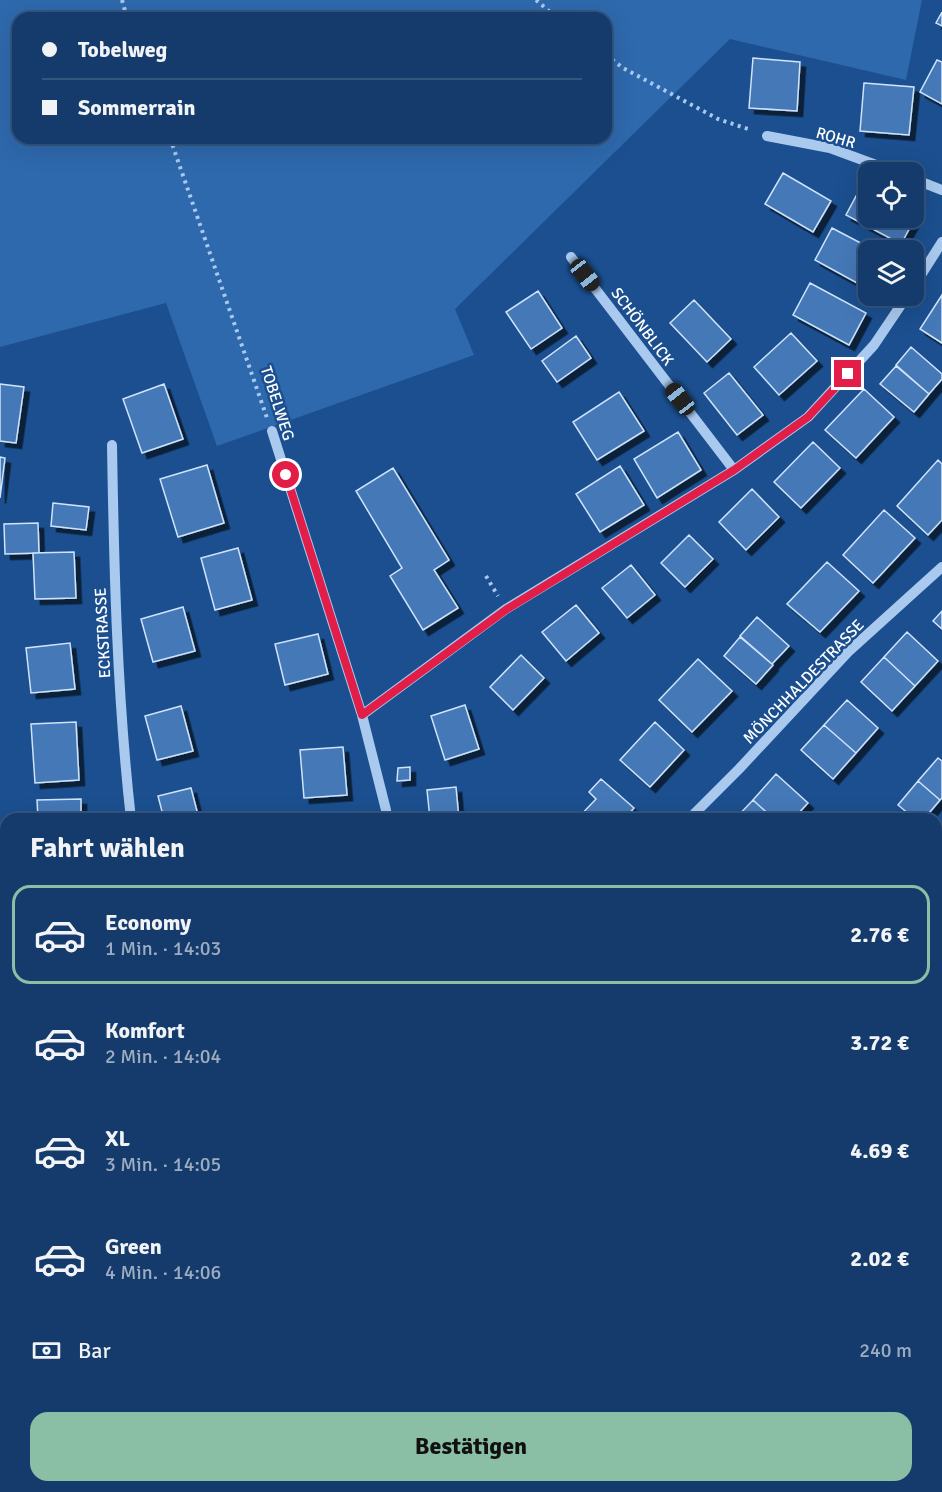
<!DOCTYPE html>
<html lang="de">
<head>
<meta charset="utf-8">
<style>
	body { margin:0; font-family:Signika,sans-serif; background:#214673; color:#f1f3f6; height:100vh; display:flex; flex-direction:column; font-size:22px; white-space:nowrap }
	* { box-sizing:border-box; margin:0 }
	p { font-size:20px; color:#9dadc1 }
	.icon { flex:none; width:33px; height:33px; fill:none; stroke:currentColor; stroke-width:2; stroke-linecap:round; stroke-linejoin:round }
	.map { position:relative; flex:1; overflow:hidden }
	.drawer { position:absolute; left:0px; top:813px; width:942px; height:680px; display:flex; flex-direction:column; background:#143b6b; border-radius:18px 18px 0 0; box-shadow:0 6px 24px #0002,0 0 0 2px #33557e }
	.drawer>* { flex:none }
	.guide { position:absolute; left:12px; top:12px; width:600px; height:132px; border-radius:18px; box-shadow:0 6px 24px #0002,0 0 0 2px #33557e; display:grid; align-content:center; height:132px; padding:0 30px; background:#143b6b }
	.controls { position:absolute; left:858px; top:162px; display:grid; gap:12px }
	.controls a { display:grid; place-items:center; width:66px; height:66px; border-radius:12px; background:#143b6b; box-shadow:0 6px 24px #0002,0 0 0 2px #33557e; font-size:30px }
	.end { position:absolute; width:27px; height:27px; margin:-14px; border:8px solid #e11d48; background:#fff; box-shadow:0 0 0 3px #fff }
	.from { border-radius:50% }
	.car { position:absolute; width:18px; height:36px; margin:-18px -9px; border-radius:8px; box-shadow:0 0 4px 2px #0007; background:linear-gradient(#222 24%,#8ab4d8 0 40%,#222 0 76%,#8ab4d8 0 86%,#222 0) }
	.guide b { display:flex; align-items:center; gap:21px; height:57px; font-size:22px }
	.guide b+b { border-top:2px solid #33557e }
	.guide i { width:15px; height:15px; background:#f1f3f6 }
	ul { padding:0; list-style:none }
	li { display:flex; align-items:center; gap:18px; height:99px; margin:0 12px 9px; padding:0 18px; border:3px solid transparent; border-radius:18px }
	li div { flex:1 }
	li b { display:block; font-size:22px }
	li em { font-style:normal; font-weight:700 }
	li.on { border-color:#8abfa5 }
	li>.icon { width:54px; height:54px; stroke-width:1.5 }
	h2 { padding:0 30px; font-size:27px; line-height:72px }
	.pay { display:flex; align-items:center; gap:15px; height:66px; padding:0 30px; font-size:22px }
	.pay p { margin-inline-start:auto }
	.cta { display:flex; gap:12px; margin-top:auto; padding:12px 30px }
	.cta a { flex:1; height:69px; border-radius:18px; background:#8abfa5; color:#111; font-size:24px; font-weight:700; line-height:69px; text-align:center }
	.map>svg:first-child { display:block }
</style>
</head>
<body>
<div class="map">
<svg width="942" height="1492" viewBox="0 0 942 1492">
	<defs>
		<filter id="shadow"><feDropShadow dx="5.5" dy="5.5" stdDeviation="0" flood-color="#0009"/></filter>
	</defs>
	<rect width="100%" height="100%" fill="#1b4f8f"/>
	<path fill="#2e69ad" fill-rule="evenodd" d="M0 0H922L906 80 730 39 455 309 474 355 217 446 166 303 0 347ZM18 18H606V138H18Z"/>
	<path fill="#4478b7" stroke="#cfe3fa" stroke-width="1.5" filter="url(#shadow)" d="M942 12V26L936 23Z
		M753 58 800 62 797 111 749 108Z
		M937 60 942 62V104L920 92Z
		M864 83 914 87 909 135 860 131Z
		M783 173 831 201 813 232 765 204Z
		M863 183 868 186V218H914V210L918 213 901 244 846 215Z
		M832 228 874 250H868V289L815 260Z
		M810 283 866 313 849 345 793 315Z
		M538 291 562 328 531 349 506 312Z
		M942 295V343L920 329Z
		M694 300 731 339 707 362 670 323Z
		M791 333 817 361 779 395 754 367Z
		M576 336 591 358 557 382 542 361Z
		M911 347 942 374V379L929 394 896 365Z
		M896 366 929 394 914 412 880 384Z
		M729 373 763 415 737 435 704 393Z
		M0 384 24 387 16 443 0 441Z
		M164 384 183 439 142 453 123 399Z
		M864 389 894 417 856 458 825 430Z
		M619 392 644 431 597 460 573 422Z
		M678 432 701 470 657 498 634 459Z
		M813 442 840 468 801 508 774 482Z
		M0 457 5 458 0 498Z
		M938 460 942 464V520L928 535 897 506Z
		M207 465 224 523 178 537 160 479Z
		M620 466 644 505 600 532 576 494Z
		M393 468 449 560 434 570 458 608 423 630 390 576 402 568 356 491Z
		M752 489 779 517 746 550 719 522Z
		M53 503 89 507 86 530 51 526Z
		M884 510 915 538 873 583 843 555Z
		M38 523 39 553 5 554 4 524Z
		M689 535 713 559 685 587 661 563Z
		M238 548 252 600 215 610 201 558Z
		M74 552 76 598 35 599 33 553Z
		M827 562 859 591 820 632 787 604Z
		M631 565 655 595 627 618 602 588Z
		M576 605 599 633 566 661 542 632Z
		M183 607 195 651 153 662 141 619Z
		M942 611V629L933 621Z
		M757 617 789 646 772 664 740 636Z
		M907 632 938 661 915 686 884 657Z
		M318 634 328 674 285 685 275 644Z
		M740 637 773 665 756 684 724 656Z
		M70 643 75 689 31 693 26 648Z
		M521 655 544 678 513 710 490 687Z
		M884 657 915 686 892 711 861 682Z
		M698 659 732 691 692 732 659 700Z
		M847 700 878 728 856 753 824 725Z
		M465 705 479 749 445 760 431 716Z
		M181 706 193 751 157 760 145 716Z
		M76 722 79 780 35 783 31 724Z
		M655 722 684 750 650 787 620 760Z
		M824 725 856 753 833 779 801 750Z
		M343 747 347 795 304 798 300 750Z
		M938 758 942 761V798L940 800 918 781Z
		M410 767V780L397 781 398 768Z
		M776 774 808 803 793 819H774L753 800Z
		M601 779 634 808 624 819H577L596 799 589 792Z
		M918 781 940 800 924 819H915L898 805Z
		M456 787 459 819H430L427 790Z
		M191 788 199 819H164L158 796Z
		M81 799V819H38L37 800Z
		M753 800 774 819H735Z
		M936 1099 942 1102V1107L936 1119Z
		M942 1178V1195L936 1191V1188Z
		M0 1191H6V1242H0Z
		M0 1248H6V1272H0Z
		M0 1285 6 1286V1336H0Z
		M936 1325 942 1331V1385L936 1391Z
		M6 1344V1381L0 1383V1346Z
		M6 1381V1445L0 1447V1383Z
		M936 1407 942 1414V1446L936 1452Z
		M87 1486H107V1492H87Z
		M125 1486H136L147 1490 146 1492H123Z
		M183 1486H202L205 1492H180L179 1489Z
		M394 1486H428L432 1492H398Z
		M428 1486H447L439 1492H432Z
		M772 1486H822L828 1492H767Z"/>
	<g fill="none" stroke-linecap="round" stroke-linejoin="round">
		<path stroke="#a9c9ee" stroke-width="4" stroke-dasharray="3 4.5" stroke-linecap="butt" d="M122 0 127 18
			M536 0 557 18
			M606 55 623 68 718 119 751 130
			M170 138 267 418
			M486 576 498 596
			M936 1473 942 1468
			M913 1492 919 1486"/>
		<path stroke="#a9c9ee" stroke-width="10" d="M767 136 830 148 895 172
			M914 179 942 190
			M571 257 734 470
			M914 286 942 242
			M272 431 362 715 386 810 387 819
			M112 445C114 570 117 695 131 819
			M362 715 506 609 734 470 808 417 874 345 907 296
			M689 819 739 769 848 652 942 567
			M936 941 942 930
			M0 1062 6 1061
			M936 1257 942 1262
			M936 1279 942 1275
			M0 1472 6 1475
			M29 1486 41 1492
			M339 1492 345 1486
			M709 1492 714 1486"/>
	</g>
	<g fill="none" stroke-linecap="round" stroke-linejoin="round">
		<path stroke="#e11d48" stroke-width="8" d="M286 475 362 715 507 609 734 470 808 417 848 374"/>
	</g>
	<g text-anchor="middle" stroke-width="5" stroke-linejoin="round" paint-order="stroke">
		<g font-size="16" fill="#fff" stroke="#1b4f8f">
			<text transform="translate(836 137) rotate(16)" y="6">ROHR</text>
			<text transform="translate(643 326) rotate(53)" y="6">SCHÖNBLICK</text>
			<text transform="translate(278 403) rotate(72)" y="6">TOBELWEG</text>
			<text transform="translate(102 633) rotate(-93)" y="6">ECKSTRASSE</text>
			<text transform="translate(803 681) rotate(-46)" y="6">MÖNCHHALDESTRASSE</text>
		</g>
	</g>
</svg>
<div class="controls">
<a><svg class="icon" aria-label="locate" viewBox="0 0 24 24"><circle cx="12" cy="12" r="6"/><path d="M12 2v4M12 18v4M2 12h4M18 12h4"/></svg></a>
<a><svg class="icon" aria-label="layers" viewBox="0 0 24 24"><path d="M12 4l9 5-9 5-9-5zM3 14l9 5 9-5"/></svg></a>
</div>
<i class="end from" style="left:286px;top:475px"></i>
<i class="end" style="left:848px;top:374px"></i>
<i class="car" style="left:585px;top:275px;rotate:142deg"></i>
<i class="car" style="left:680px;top:399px;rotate:322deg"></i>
<div class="guide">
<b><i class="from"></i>Tobelweg</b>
<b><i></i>Sommerrain</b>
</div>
<section class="drawer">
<h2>Fahrt wählen</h2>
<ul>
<li class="on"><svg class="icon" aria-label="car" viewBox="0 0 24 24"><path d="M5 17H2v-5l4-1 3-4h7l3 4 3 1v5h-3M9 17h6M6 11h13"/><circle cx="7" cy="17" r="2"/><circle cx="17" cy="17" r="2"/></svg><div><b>Economy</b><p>1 Min. · 14:03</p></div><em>2.76 €</em></li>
<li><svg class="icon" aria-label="car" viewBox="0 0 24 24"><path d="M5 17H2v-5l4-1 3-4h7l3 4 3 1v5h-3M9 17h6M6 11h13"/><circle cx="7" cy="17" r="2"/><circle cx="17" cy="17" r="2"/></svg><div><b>Komfort</b><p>2 Min. · 14:04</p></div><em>3.72 €</em></li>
<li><svg class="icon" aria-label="car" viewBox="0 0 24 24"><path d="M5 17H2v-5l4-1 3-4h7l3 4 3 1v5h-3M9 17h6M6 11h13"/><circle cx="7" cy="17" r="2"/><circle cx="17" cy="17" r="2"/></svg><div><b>XL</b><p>3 Min. · 14:05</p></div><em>4.69 €</em></li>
<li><svg class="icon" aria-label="car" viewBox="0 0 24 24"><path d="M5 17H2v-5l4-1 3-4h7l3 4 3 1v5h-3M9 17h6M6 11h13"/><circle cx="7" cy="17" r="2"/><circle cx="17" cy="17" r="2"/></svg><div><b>Green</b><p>4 Min. · 14:06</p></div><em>2.02 €</em></li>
</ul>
<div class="pay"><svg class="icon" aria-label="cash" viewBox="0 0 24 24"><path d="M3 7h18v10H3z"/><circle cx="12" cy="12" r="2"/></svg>Bar<p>240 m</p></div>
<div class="cta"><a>Bestätigen</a></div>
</section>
</div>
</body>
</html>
